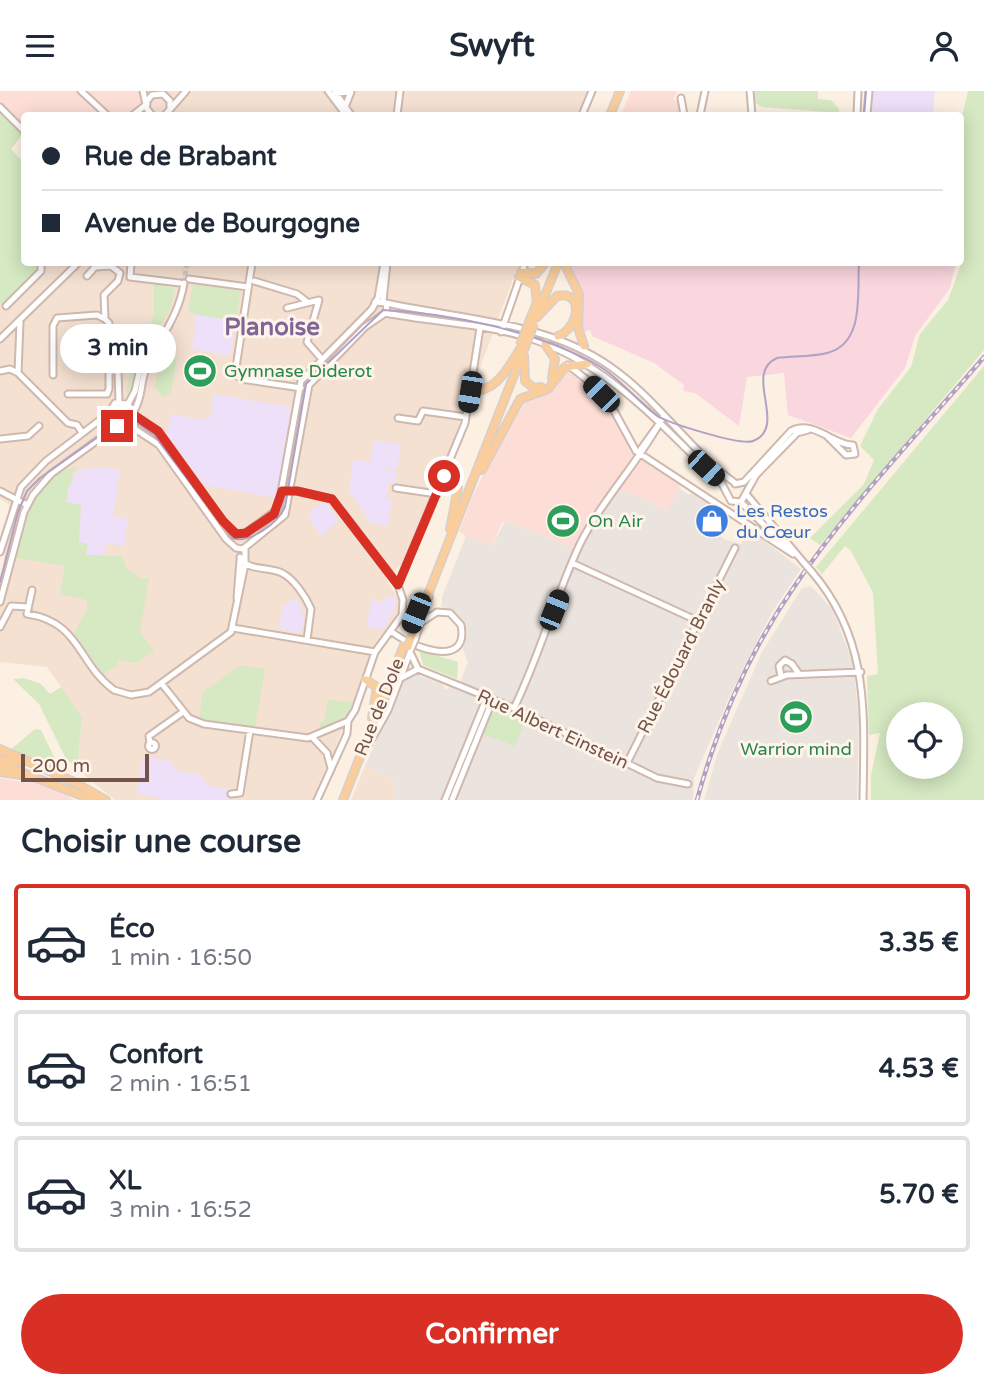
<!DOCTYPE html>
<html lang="fr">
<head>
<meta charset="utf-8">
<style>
	body { margin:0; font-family:"Varela Round",sans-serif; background:#f2f2f3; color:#1f2937; height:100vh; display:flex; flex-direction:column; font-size:26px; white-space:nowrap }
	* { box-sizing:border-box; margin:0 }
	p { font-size:23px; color:#747a83 }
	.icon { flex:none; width:38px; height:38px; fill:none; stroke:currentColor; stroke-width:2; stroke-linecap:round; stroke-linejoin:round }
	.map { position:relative; height:709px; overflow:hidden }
	.details { display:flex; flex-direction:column; background:#fff; flex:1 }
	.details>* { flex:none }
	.top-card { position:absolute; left:21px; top:21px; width:943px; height:154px; border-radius:7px; box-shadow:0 4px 18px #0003; display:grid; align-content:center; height:154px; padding:0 21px; background:#fff }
	.controls { position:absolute; left:886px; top:611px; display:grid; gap:14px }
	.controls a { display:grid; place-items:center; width:77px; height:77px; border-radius:50%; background:#fff; box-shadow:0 4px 18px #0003; font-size:35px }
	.scale { position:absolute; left:21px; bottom:18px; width:128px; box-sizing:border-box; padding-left:7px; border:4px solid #745449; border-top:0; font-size:19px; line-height:24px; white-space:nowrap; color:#745449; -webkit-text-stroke:5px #fff4e9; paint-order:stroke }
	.end { position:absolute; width:32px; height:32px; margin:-16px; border:9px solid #d93025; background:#fff; box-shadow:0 0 0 4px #fff }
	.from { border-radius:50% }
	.bubble { position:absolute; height:49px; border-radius:24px; background:#fff; box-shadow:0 4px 18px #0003; font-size:23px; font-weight:700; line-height:49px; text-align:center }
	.car { position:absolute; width:21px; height:42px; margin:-21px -10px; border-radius:9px; box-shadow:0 0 5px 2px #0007; background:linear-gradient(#222 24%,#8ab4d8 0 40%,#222 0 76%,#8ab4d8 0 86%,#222 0) }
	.top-card b { display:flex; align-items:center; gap:24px; height:66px; font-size:26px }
	.top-card b+b { border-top:2px solid #e0e1e3 }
	.top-card i { width:18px; height:18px; background:#1f2937 }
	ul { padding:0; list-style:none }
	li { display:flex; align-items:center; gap:21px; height:116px; margin:0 14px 10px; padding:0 7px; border:4px solid #e0e1e3; border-radius:7px }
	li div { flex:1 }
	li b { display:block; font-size:26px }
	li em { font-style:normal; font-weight:700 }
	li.active { border-color:#d93025 }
	li>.icon { width:63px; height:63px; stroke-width:1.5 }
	h2 { padding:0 21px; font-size:32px; line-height:84px }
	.primary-button { display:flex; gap:14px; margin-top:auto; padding:14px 21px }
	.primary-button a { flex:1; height:80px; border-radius:42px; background:#d93025; color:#fff; font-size:28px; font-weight:700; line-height:80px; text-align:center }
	header { display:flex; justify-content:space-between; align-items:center; height:91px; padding:0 21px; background:#fff; font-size:32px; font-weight:700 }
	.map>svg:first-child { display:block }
</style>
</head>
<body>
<header><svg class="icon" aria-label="menu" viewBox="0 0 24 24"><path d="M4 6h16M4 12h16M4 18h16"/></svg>Swyft<svg class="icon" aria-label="person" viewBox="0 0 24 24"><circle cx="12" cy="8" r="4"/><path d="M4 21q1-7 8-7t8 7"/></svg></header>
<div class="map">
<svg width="984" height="709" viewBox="0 0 984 709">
	<rect width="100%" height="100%" fill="#fcf0e3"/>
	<path fill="#f4e1d2" d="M181 0H587L577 24H139Z
		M40 172H519L409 468 385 486 399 509 398 522 377 550 315 709H115L77 678 82 626 47 576 0 571V512L9 413 0 408V212L3 215Z
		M365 675 398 691 392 709H351Z"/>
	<path fill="#fcded7" d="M0 0H181L139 24H24V41L0 16Z
		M631 0H678L673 8 679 13 680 24H621Z
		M570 280 604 311 626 345 629 358 681 392 669 420 611 394 572 456 505 430 502 431 492 455 466 445 459 440 473 404 520 312 528 305 551 300 563 281Z
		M0 687 28 692 30 688 54 696 74 709H0Z"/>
	<path fill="#ebe3de" d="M611 393 668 420 679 397 689 404 692 400 730 425 720 445 724 448 741 453 749 438 801 478 772 521 733 598 694 687 693 709H392L398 691 365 675 404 589 415 583 442 593 446 599 450 596 457 599 468 571 463 559 467 543 465 532 458 523 442 516V506L466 445 492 455 505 430 572 456Z
		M811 495 833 519 853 572 859 629 857 709H704L718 661 762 561 802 497Z"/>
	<path fill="#ede0f8" d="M873 0H935L933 24H872Z
		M193 223 236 230 230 265 192 258 196 231Z
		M213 303 291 316 277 407 204 394 167 344 171 323 204 329 212 324Z
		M374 349 401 353 397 379 385 377 384 379 397 381 395 392 389 391 386 407 392 408 388 435 371 432 349 400 353 368 370 371Z
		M102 376 120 379 113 426 128 428 124 455 107 452 102 466 86 464 79 451 78 433 66 411 68 397 75 383 81 378Z
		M321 412 329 414 336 427H341L321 445 310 429 311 419Z
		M389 505 396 507V512L385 537 380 539 367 535 372 506 379 512Z
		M297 506 302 522 305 523 301 542 279 538 282 516Z
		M149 666 172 671 174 679 201 684 209 695 231 698 230 709H166L137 701 142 671Z"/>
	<path fill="#fad6de" d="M568 172H956L950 197 915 245 905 277 851 347 788 324 784 282 747 286 739 335 695 302 683 300 684 294 654 272 592 245 590 239 582 242V202L569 181Z"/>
	<path fill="#d6e9c2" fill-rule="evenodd" d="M754 0H818V8L831 9 839 18V22L762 16 754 11Z
		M968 0H984V259L820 454 810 447 864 393 874 369 860 355 878 318 911 276 920 243 948 209 963 168 961 29Z
		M0 16 24 41 11 58 24 72V172H40V178L3 215 0 212Z
		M154 193 175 197 171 217 135 277 129 303 126 302 133 269 154 225Z
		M193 193 241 200 236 230 193 223 188 219Z
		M166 264 174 266 176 271 171 302 163 306 155 297 160 270Z
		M984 275V709H871V684L880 642 869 644 867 585 878 583 873 502 851 460 845 455 822 483 816 476ZM950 623V676H898V623Z
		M78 375 71 385 73 389 68 397 66 411 81 414 79 451 88 453 86 464 122 465 126 477 142 488 149 486 140 541 154 560 136 572 118 569 117 575 103 583 74 543 87 518V509L60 503 65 475 15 467C25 430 35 384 78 375Z
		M419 559 458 571 457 588 423 574Z
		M241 574 265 578 255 636 199 628 203 601Z
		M24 587 41 593 50 603 61 596 82 626 77 678 65 666 39 613 13 588Z
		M328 608 354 612 350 623 319 638 320 631H324Z
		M501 617 526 627 515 655 482 643 491 620Z
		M35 638 41 639 59 676 68 685 10 659Z"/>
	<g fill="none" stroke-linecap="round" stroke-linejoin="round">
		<path stroke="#dac9bc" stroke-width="5" stroke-dasharray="5 2.5" stroke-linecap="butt" d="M184 192 187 172"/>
		<g stroke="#cfb8ad" stroke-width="9">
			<path id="minor" d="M81 0 107 24
				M143 0 147 18 152 24
				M328 0 346 24
				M750 0 752 24
				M335 1 351 24
				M335 2 351 1 345 16
				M681 7 684 24
				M147 10 152 4 163 3 170 10V18
				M0 16 24 40
				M133 24 147 13
				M165 24 186 0
				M397 24 400 0
				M582 24 592 0
				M700 24 705 0
				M857 24 858 0
				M867 24 869 0
				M131 172 130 186 180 192
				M252 172 235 283 241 288 301 297
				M189 188 248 196
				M254 190 297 203 306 210
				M383 210 387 172
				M386 212C464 229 553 230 619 282 662 315 692 361 735 392
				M6 215 41 180V172
				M287 217 319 209 307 251 320 266
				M385 222C431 231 478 232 522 245 605 268 662 335 722 393L731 410 741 411
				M501 241 525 172
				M0 248 78 172
				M90 256H109
				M568 274 591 292 613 318 636 360 793 463
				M0 280 10 278 18 282 20 231
				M109 280H118L119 311
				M18 282 68 332 77 334 81 340
				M53 284V235L57 227 97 224 105 228
				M68 303H107L109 298V232L105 228 104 204 118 190 120 182 111 175 95 176 87 185
				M128 313 135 300 140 277 162 242
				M134 320C143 306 140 292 146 278 159 248 179 225 184 192
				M134 324 158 340 223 430 237 443
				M398 327 418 330 423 320 466 326
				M129 334 159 354 226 448 236 457 243 458 285 424 309 294 365 236 387 221 386 212 375 211
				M0 348 28 345 39 335
				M641 358 659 333
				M735 393 744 391 791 340C813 328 833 354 853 354L855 363 846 364 826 344
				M396 397 437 403
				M0 400 27 414
				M282 400H297L332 408 398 494 403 509 402 524 375 561 355 619 348 630 347 643 317 709
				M747 404 805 473
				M741 411 756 384 797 342 808 339
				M741 411 787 457
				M244 443 278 418 301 290 372 218 378 207 384 172
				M0 461 21 396 46 370 109 322 115 312 128 313 134 324 131 332 121 336 111 331 109 322
				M240 466C248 481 268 475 282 482 294 488 306 506 311 518L307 549
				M572 472 698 530
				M812 481C871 550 864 625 863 709
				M398 494 465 332 480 237
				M32 499 27 523C81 531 77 572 114 599L131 604 149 601 231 541 245 473V457
				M237 507 240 469
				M0 511 24 421 33 404 51 383 117 335
				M0 536 11 515 28 516
				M233 537 375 561
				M391 540C408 555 470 580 461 534L450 522 437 521 422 531
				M415 549 429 505
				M410 561 418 578 514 617 657 687 688 693
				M781 585 779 575 785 569 792 573 799 583
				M401 587 418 578
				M771 590 787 584 861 581
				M162 593 189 627 204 633 308 647 348 630
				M514 617C540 564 555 506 580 453 603 407 641 369 664 324
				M313 647 327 662 331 677
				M148.5 655a3.5 3.5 0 1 1 7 0a3.5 3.5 0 1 1-7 0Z
				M150 652 149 645 183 621
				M369 653 388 619 409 564
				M627 672 735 457
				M231 703 240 702 250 639
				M445 709 487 606
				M452 709 493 608"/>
		</g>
		<g stroke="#d8cfcc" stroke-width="10">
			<path id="major" d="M610 24 620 0
				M564 172 579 203 578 237 584 255
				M521 181 536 183 545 172
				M519 186 535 194 537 213
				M539 219 558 172
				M537 226 557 205C586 199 578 238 558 245
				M529 231 537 211
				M545 253 555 268 552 287
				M524 265 525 290 534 297 541 296
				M469 301C496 301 507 279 520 258
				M482 379 520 308 548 298 565 276 587 273
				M444 385 451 386 458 397 450 438
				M411 547 525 256
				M366 589 377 596 372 627
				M0 658 74 691 106 709
				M0 668 20 671
				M0 673 93 709
				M0 681 21 684
				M343 709 404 554"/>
		</g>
		<use href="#minor" stroke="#fff" stroke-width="5"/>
		<use href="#major" stroke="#facd9c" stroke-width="7"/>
		<path stroke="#b1a2c5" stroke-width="2" d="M864 24 866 0
			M0 491 18 421 27 400 40 387 122 329 140 334 154 344 232 447C250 453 278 432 285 416L306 293 383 219C450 222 541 241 599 275 621 288 636 309 656 324 667 332 742 355 753 350 789 336 742 282 777 267 793 265 811 266 827 262 865 253 857 202 859 172"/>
		<g stroke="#b1a2c5" stroke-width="4.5">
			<path id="rail" d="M697 709C718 633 749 561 794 496 849 414 920 341 984 266"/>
		</g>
		<use href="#rail" stroke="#fff4e9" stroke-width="2" stroke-dasharray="5" stroke-linecap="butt"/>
		<g stroke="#cfb8ad" stroke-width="9" stroke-linecap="butt">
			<path id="minor-bridge" d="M805 473 812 481
				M411 558 415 549"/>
		</g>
		<g stroke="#d8cfcc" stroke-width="10" stroke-linecap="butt">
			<path id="major-bridge" d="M520 254 529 231
				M525 256 534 233
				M408 556 411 547"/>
		</g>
		<use href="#minor-bridge" stroke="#fff" stroke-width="5"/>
		<use href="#major-bridge" stroke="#facd9c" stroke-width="7"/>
	</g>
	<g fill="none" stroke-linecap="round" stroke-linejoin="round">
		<path stroke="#d93025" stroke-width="9" d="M117 335 129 334 134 324 158 340 223 430 236 443 246 442 274 423 282 400H297L332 408 398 494 444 385"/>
	</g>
	<defs>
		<g id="stadium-disc" transform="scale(1.75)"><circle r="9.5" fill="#2e9e5b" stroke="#fff4e9"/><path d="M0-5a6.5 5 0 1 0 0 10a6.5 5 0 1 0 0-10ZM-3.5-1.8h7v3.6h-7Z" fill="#fff"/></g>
		<g id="shop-disc" transform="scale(1.75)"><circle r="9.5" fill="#3f7fe0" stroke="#fff4e9"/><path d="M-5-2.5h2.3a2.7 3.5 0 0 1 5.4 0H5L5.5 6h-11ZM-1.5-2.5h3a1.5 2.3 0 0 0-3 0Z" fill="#fff"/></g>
	</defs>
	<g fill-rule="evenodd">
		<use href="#stadium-disc" x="200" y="280"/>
		<use href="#stadium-disc" x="563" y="430"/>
		<use href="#shop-disc" x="712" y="430"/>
		<use href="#stadium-disc" x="796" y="626"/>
	</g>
	<g text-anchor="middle" stroke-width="6" stroke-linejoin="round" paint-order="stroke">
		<g font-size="18" fill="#27864d" stroke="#fff4e9" text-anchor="start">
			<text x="224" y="286">Gymnase Diderot</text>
			<text x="588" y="436">On Air</text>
			<text x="796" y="664" text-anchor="middle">Warrior mind</text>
		</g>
		<g font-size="18" fill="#366cbe" stroke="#fff4e9" text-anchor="start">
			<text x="736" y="426">Les Restos<tspan x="736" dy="21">du Cœur</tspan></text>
		</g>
		<g font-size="18" fill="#745449" stroke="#fff4e9">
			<text transform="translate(681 565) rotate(-63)" y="6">Rue Édouard Branly</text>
			<text transform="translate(379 616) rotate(-68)" y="6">Rue de Dole</text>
			<text transform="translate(553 638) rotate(25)" y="6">Rue Albert Einstein</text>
		</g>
		<g font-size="24" font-weight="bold" fill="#816597" stroke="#fff4e9">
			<text x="272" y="244">Planoise</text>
		</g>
	</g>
</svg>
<div class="controls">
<a><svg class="icon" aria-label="locate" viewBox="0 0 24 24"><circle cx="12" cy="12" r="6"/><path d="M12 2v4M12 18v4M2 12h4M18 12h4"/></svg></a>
</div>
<div class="scale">200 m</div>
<i class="end from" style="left:444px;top:385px"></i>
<i class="end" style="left:117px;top:335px"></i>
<div class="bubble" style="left:60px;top:233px;width:116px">3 min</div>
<i class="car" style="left:470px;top:301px;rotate:189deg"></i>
<i class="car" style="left:601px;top:303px;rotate:315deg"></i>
<i class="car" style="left:706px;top:377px;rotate:133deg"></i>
<i class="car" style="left:554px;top:519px;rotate:22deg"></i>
<i class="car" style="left:416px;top:522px;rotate:202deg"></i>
<div class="top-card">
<b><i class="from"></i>Rue de Brabant</b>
<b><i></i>Avenue de Bourgogne</b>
</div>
</div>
<section class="details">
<h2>Choisir une course</h2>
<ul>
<li class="active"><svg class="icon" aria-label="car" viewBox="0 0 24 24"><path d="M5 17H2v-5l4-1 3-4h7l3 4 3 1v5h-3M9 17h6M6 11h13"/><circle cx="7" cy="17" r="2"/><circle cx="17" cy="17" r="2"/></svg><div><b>Éco</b><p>1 min · 16:50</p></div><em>3.35 €</em></li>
<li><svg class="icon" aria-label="car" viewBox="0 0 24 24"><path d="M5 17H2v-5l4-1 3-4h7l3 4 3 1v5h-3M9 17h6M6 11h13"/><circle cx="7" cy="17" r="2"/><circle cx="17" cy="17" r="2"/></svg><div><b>Confort</b><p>2 min · 16:51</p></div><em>4.53 €</em></li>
<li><svg class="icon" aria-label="car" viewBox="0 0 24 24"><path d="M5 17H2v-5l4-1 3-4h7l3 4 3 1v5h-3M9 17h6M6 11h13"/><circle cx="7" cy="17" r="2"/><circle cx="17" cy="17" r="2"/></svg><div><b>XL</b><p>3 min · 16:52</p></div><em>5.70 €</em></li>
</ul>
<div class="primary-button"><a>Confirmer</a></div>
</section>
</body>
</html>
